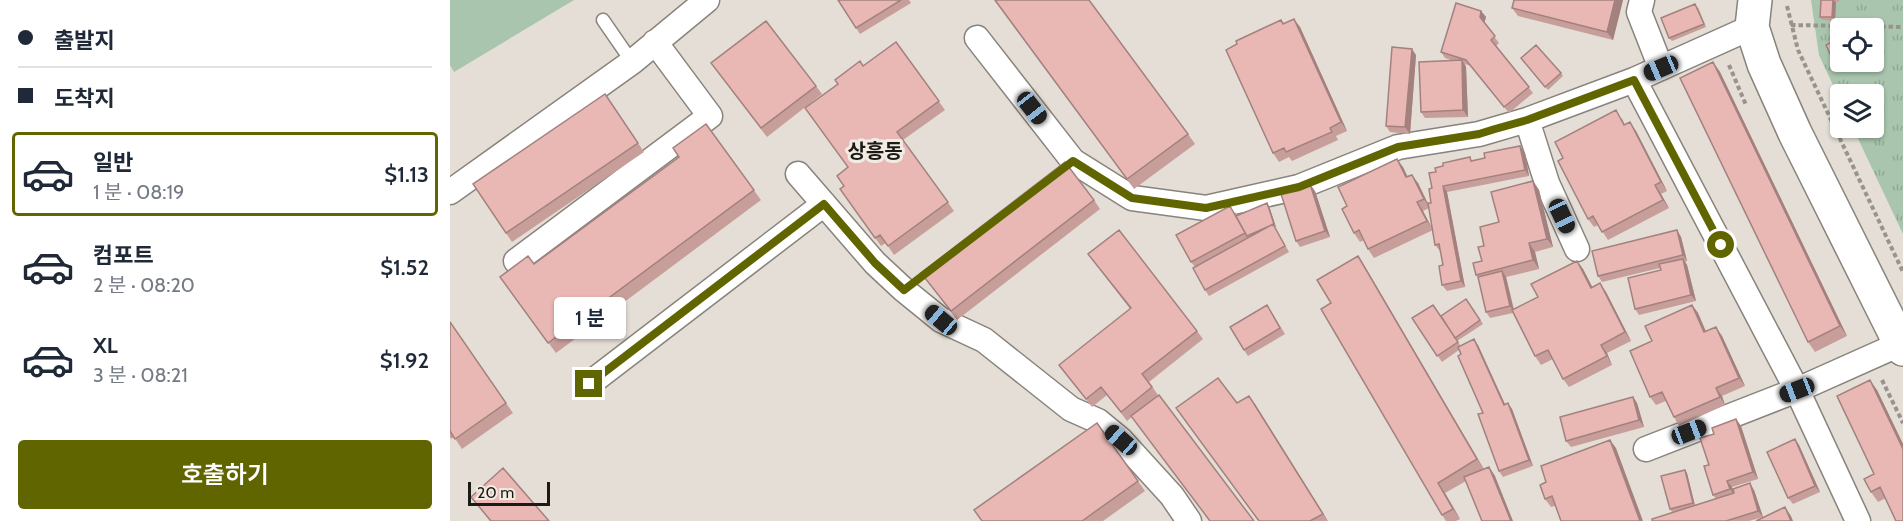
<!DOCTYPE html>
<html lang="ko">
<head>
<meta charset="utf-8">
<style>
	body { margin:0; font-family:Cabin,"Noto Sans KR",sans-serif; background:#f2f2f3; color:#1f2937; height:100vh; display:flex; flex-direction:column; font-size:22px; white-space:nowrap }
	* { box-sizing:border-box; margin:0 }
	p { font-size:20px; color:#747a83 }
	.icon { flex:none; width:33px; height:33px; fill:none; stroke:currentColor; stroke-width:2; stroke-linecap:round; stroke-linejoin:round }
	.map { position:relative; flex:1; overflow:hidden }
	.sheet { display:flex; flex-direction:column; background:#fff; width:450px }
	.sheet>* { flex:none }
	.top-card { display:grid; align-content:center; height:132px; padding:0 18px; background:#fff }
	.tools { position:absolute; left:1380px; top:18px; display:grid; gap:12px }
	.tools a { display:grid; place-items:center; width:54px; height:54px; border-radius:6px; background:#fff; box-shadow:0 2px 4px #0004; font-size:30px }
	.scale { position:absolute; left:18px; bottom:15px; width:82px; box-sizing:border-box; padding-left:6px; border:3px solid #1c1a17; border-top:0; font-size:16px; line-height:21px; white-space:nowrap; color:#1c1a17; -webkit-text-stroke:4px #f1ebe3; paint-order:stroke }
	.end { position:absolute; width:27px; height:27px; margin:-14px; border:8px solid #616500; background:#fff; box-shadow:0 0 0 3px #fff }
	.from { border-radius:50% }
	.bubble { position:absolute; height:42px; border-radius:6px; background:#fff; box-shadow:0 2px 4px #0004; font-size:20px; font-weight:600; line-height:42px; text-align:center }
	.car { position:absolute; width:18px; height:36px; margin:-18px -9px; border-radius:8px; box-shadow:0 0 4px 2px #0007; background:linear-gradient(#222 24%,#8ab4d8 0 40%,#222 0 76%,#8ab4d8 0 86%,#222 0) }
	.top-card b { display:flex; align-items:center; gap:21px; height:57px; font-size:22px }
	.top-card b+b { border-top:2px solid #e0e1e3 }
	.top-card i { width:15px; height:15px; background:#1f2937 }
	ul { padding:0; list-style:none }
	li { display:flex; align-items:center; gap:18px; height:84px; margin:0 12px 9px; padding:0 6px; border:3px solid transparent; border-radius:6px }
	li div { flex:1 }
	li b { display:block; font-size:22px }
	li em { font-style:normal; font-weight:600 }
	li.current { border-color:#616500 }
	li>.icon { width:54px; height:54px; stroke-width:1.5 }
	.action { display:flex; gap:12px; margin-top:auto; padding:12px 18px }
	.action a { flex:1; height:69px; border-radius:6px; background:#616500; color:#fff; font-size:24px; font-weight:600; line-height:69px; text-align:center }
	main { display:flex; flex:1; min-height:0 }
	.map>svg:first-child { display:block }
</style>
</head>
<body>
<main>
<section class="sheet">
<div class="top-card">
<b><i class="from"></i>출발지</b>
<b><i></i>도착지</b>
</div>
<ul>
<li class="current"><svg class="icon" aria-label="car" viewBox="0 0 24 24"><path d="M5 17H2v-5l4-1 3-4h7l3 4 3 1v5h-3M9 17h6M6 11h13"/><circle cx="7" cy="17" r="2"/><circle cx="17" cy="17" r="2"/></svg><div><b>일반</b><p>1 분 · 08:19</p></div><em>$1.13</em></li>
<li><svg class="icon" aria-label="car" viewBox="0 0 24 24"><path d="M5 17H2v-5l4-1 3-4h7l3 4 3 1v5h-3M9 17h6M6 11h13"/><circle cx="7" cy="17" r="2"/><circle cx="17" cy="17" r="2"/></svg><div><b>컴포트</b><p>2 분 · 08:20</p></div><em>$1.52</em></li>
<li><svg class="icon" aria-label="car" viewBox="0 0 24 24"><path d="M5 17H2v-5l4-1 3-4h7l3 4 3 1v5h-3M9 17h6M6 11h13"/><circle cx="7" cy="17" r="2"/><circle cx="17" cy="17" r="2"/></svg><div><b>XL</b><p>3 분 · 08:21</p></div><em>$1.92</em></li>
</ul>
<div class="action"><a>호출하기</a></div>
</section>
<div class="map">
<svg width="1453" height="521" viewBox="0 0 1453 521">
	<defs>
		<pattern id="grass-tufts" width="24" height="20" patternUnits="userSpaceOnUse" patternTransform="scale(1.5)"><rect width="24" height="20" fill="#a9c5ad"/><path d="M3 7l-1-3M5 7V3M7 7l1-3M15 17l-1-3M17 17v-4M19 17l1-3" fill="none" stroke="#91a994"/></pattern>
	</defs>
	<rect width="100%" height="100%" fill="#e4ded6"/>
	<path fill="url(#grass-tufts)" fill-rule="evenodd" d="M1361 0H1453V234L1403 128H1424V94H1390V100L1369 55ZM1390 28H1424V62H1390Z"/>
	<path fill="#a9c5ad" d="M0 0H124L4 72 0 65Z"/>
	<g fill="none" stroke-linecap="round" stroke-linejoin="round">
		<g stroke="#88837b" stroke-width="15">
			<path id="lane" d="M153 20 182 62"/>
		</g>
		<g stroke="#88837b" stroke-width="27">
			<path id="street" d="M1192 0 1189 12 1211 68
				M527 38 623 161 682 198 756 208 849 187 948 147 1029 134 1077 120 1184 80 1302 27
				M1184 80 1347 390 1408 521
				M1077 120 1097 183 1127 249
				M348 174 425 263 454 290 491 320 534 340 621 409 648 421 671 440 722 496 739 521
				M0 192 182 62 257 0
				M66 261 260 116 205 42
				M139 384 374 204
				M1196 449 1347 390 1450 344"/>
		</g>
		<g stroke="#88837b" stroke-width="36">
			<path id="secondary" d="M1305 0 1302 27 1314 64 1345 133 1453 349"/>
		</g>
		<path stroke="#97938d" stroke-width="4" stroke-dasharray="4.5 3" stroke-linecap="butt" d="M1337 6 1348 50 1453 272
			M1341 25 1453 27
			M1279 65 1296 105
			M1432 380 1453 423"/>
		<use href="#lane" stroke="#fff" stroke-width="12"/>
		<use href="#street" stroke="#fff" stroke-width="24"/>
		<use href="#secondary" stroke="#fff" stroke-width="33"/>
	</g>
	<path fill="#c89e9b" fill-rule="evenodd" d="M388 0H459L461 3 410 34Z
		M544 0 738 134 745 144 684 189Z
		M1173 0 1163 40 1068 16 1062 8Z
		M1370 0H1389V2H1386L1385 21 1372 20 1370 17 1371 1Z
		M1248 7 1256 27 1222 41 1219 38Z
		M1031 11 1036 17 1034 23 1049 43 1046 46 1083 93 1059 113 1021 66 1015 64 1016 67 1018 117 975 118 971 112 1004 61 995 58 991 52Z
		M831 20 834 23 850 27 897 131 886 136 888 140 842 161 839 157 829 162 823 153Z
		M446 42 495 110 453 140 504 211 444 255 436 243 431 246 390 189 394 186 413 66Z
		M1390 44V62H1399L1387 67 1385 64Z
		M966 55 960 134 940 132 936 126Z
		M1073 61 1111 73 1113 76 1098 90Z
		M1263 62 1270 72 1397 336 1365 352 1358 342Z
		M267 71 366 86 372 94 317 137Z
		M155 94 194 152 62 242 23 184Z
		M1172 118 1175 125 1186 131 1217 191 1211 194 1219 208 1158 240 1148 225 1144 227 1138 219Z
		M256 124 311 200 106 353 50 277 84 264 229 157Z
		M1075 153 1079 176 997 192 1015 287 997 291 992 285 993 265 990 251 985 245 983 230 924 258 918 249 914 240 910 242 904 233 897 206 953 167 957 177 968 183 978 204 981 203 982 188 986 172 1022 161ZM979 208 982 229 973 211Z
		M1083 181 1089 190 1103 247 1085 252 1089 269 1056 277 1064 309 1088 297 1127 261 1133 269 1142 287 1156 292 1181 341 1157 353 1162 365 1119 387 1113 379 1103 359 1091 365 1085 356 1063 313 1040 318 1036 312 1028 277 1026 275 1032 261 1034 246Z
		M865 191 880 237 850 247 846 241Z
		M644 200 650 209 507 320 471 273Z
		M819 206 826 227H825L839 252 759 296 755 290 745 267 741 262 785 212 787 215Z
		M1227 230 1231 237 1237 261 1235 262 1237 265 1246 301 1189 315 1185 309 1211 270 1210 268 1152 282 1148 276Z
		M638 254 747 331 753 339 699 382 708 395 677 421 657 395 642 407 609 365 680 309Z
		M908 256 915 267 1034 469 1039 467 1045 476 1016 481 995 493 1010 519 1006 521H996L992 515 881 303Z
		M1016 299 1033 324 1007 341 1003 334 1010 345H1028L1055 404 1062 409 1083 466 1053 477 1049 471 1033 413 1009 350 992 362 962 318 991 316Z
		M1242 305 1248 313 1256 332 1272 336 1295 386 1272 396 1275 405 1229 426 1224 417 1216 401 1206 405 1200 397 1202 341Z
		M821 311 835 334 798 356 794 350Z
		M0 322 63 413 12 449 4 437 1 439 0 437Z
		M1427 390 1453 444V521L1436 498 1428 502 1421 492 1424 474Z
		M1183 397 1187 403 1194 427 1121 447 1116 441Z
		M787 403 805 404 878 521H809Z
		M1286 419 1291 426 1308 479 1282 487 1284 493 1304 490 1313 517 1299 521H1202L1234 509 1222 512 1220 509 1237 473 1245 505 1266 499 1263 495 1259 465 1264 434Z
		M647 423 695 491 653 521H532Z
		M1345 439 1349 445 1370 492 1343 504 1338 498Z
		M1166 448 1105 506 1101 507 1095 499 1096 482Z
		M21 497 99 521H40Z"/>
	<path fill="#a3817e" d="M1165 0H1173L1163 40 1157 32Z
		M1383 0 1386 2 1385 21 1382 17Z
		M1031 11 1036 17 1034 24 1030 17Z
		M844 19 850 27 897 131 891 122Z
		M962 49 966 55 960 134 955 127Z
		M1012 60 1016 67 1018 117 1013 110Z
		M1263 62 1270 72 1397 336 1390 326Z
		M1180 122 1186 131 1217 191 1211 182Z
		M1070 146 1075 153 1079 176 1075 170Z
		M947 159 953 167 962 186 956 177Z
		M962 175 968 183 980 208 974 199Z
		M1083 181 1089 190 1103 247 1097 239Z
		M860 184 865 191 880 237 875 231Z
		M1205 185 1211 194 1219 208 1213 200Z
		M993 186 997 192 1015 287 1011 281Z
		M967 202 973 211 983 230 977 221Z
		M817 203 819 206 826 227 824 224Z
		M1227 230 1231 237 1237 261 1233 255Z
		M1079 243 1085 252 1089 269 1083 260Z
		M908 256 915 267 1034 470 1027 459Z
		M1233 259 1237 265 1246 301 1241 295Z
		M1127 261 1133 269 1147 296 1141 288Z
		M1052 271 1056 277 1064 312 1060 306Z
		M1150 283 1156 292 1181 341 1175 332Z
		M1242 305 1248 313 1260 341 1254 332Z
		M1266 327 1272 336 1295 386 1289 378Z
		M1024 339 1028 345 1058 411 1054 405Z
		M1151 345 1157 353 1162 365 1157 356Z
		M1420 380 1427 390 1453 444V449Z
		M1266 388 1272 396 1275 405 1270 397Z
		M799 396 805 404 878 521 873 514Z
		M1183 397 1187 403 1194 427 1189 420Z
		M1058 403 1062 409 1083 466 1079 460Z
		M1286 419 1291 426 1308 479 1303 472Z
		M1345 439 1349 445 1370 492 1365 486Z
		M1160 440 1166 448 1193 521H1190Z
		M1039 467 1045 476 1063 521H1061Z
		M1235 470 1237 473 1245 506 1243 503Z
		M1277 481 1282 487 1285 496 1280 489Z
		M988 483 995 493 1010 519 1003 509Z
		M1300 483 1304 490 1313 517 1308 511Z
		M1335 507 1341 516 1343 521H1341Z"/>
	<path fill="#e9b8b4" stroke="#a3817e" stroke-width="1.5" d="M388 0H451L406 28Z
		M545 0H639L738 134 677 179Z
		M1064 0H1165L1157 32 1062 8Z
		M1371 0H1383L1382 17H1370Z
		M1006 3 1031 11 1030 17 1045 36 1041 40 1079 87 1054 107 1016 60 991 52Z
		M1245 4 1254 24 1219 38 1211 18Z
		M844 19 891 122 880 128 882 132 836 152 834 148 823 153 776 50 787 44 786 41 831 20 833 24Z
		M316 21 366 86 311 128 261 63Z
		M1388 39 1390 46V61L1385 64 1376 45Z
		M446 42 489 101 447 132 498 202 438 246 430 235 425 238 390 189 394 186 387 176 398 167 355 108 388 84 385 80 410 61 413 66Z
		M1086 45 1111 73 1095 87 1071 58Z
		M942 47 962 49 955 127 936 126Z
		M1012 60 1013 110 971 112 969 62Z
		M1263 62 1390 326 1358 342 1230 78Z
		M155 94 188 143 56 233 23 184Z
		M1166 110 1174 125 1180 122 1211 182 1205 185 1213 200 1152 232 1143 216 1138 219 1108 161 1113 158 1105 142Z
		M256 124 304 190 98 343 50 277 78 256 84 264 229 157 223 148Z
		M1070 146 1075 170 993 186 1011 281 992 285 989 266 993 265 989 244 985 245 978 203H981L979 189 982 188 979 173 986 172 985 168 993 166V163L1020 157 1021 161 1035 158 1034 153Z
		M947 159 956 177 962 175 974 199 967 202 977 221 918 249 909 230 904 233 892 209 897 206 888 187Z
		M615 162 644 200 501 311 471 273Z
		M1083 181 1097 239 1079 243 1083 260 1026 275 1023 263 1032 261 1028 247 1034 246 1030 227 1049 222 1041 192Z
		M860 184 875 231 846 241 831 194Z
		M817 203 824 224 797 236 786 216Z
		M780 206 795 233 741 262 726 235Z
		M823 224 835 246 755 290 743 268Z
		M669 230 747 331 692 374 702 387 671 412 651 387 636 399 609 365 681 308 638 254Z
		M1227 230 1233 255 1148 276 1142 251Z
		M908 256 1027 459 988 483 1003 509 992 515 871 309 881 303 867 280Z
		M1233 259 1241 295 1185 309 1178 278 1211 270 1209 264Z
		M1127 261 1141 288 1150 283 1175 332 1151 345 1157 356 1113 379 1098 350 1085 356 1062 310 1088 297 1081 284Z
		M1052 271 1060 306 1036 312 1028 277Z
		M1016 299 1030 320 1005 338 991 316Z
		M817 305 830 328 794 350 780 327Z
		M983 305 1008 342 987 356 962 318Z
		M1242 305 1254 332 1266 327 1289 378 1266 388 1270 397 1224 417 1212 392 1200 397 1180 351 1202 341 1195 326Z
		M0 322 56 403 5 439 0 431Z
		M1024 339 1054 405 1058 403 1079 460 1049 471 1028 414 1033 413 1008 356 1011 354 1008 347Z
		M768 378 787 403 799 396 873 514 860 521H809L726 408Z
		M1420 380 1453 449V521H1446L1430 487 1421 492 1414 479 1424 474 1387 396Z
		M709 395 804 521H760L681 416Z
		M1183 397 1189 420 1116 441 1110 417Z
		M1286 419 1303 472 1277 481 1280 489 1263 495 1254 466 1259 465 1250 438 1264 434 1262 428Z
		M647 423 688 481 632 521H532L524 510Z
		M1345 439 1365 486 1338 498 1317 452Z
		M1160 440 1190 521H1111L1102 496 1095 499 1090 485 1096 482 1091 466Z
		M1039 467 1061 521H1032L1014 477Z
		M53 468 99 521H41L21 497Z
		M1235 470 1243 503 1220 509 1211 476Z
		M1300 483 1308 511 1276 521H1202V519L1284 493 1283 489Z
		M1335 507 1341 521H1306Z"/>
	<g fill="none" stroke-linecap="round" stroke-linejoin="round">
		<path stroke="#616500" stroke-width="8" d="M139 384 374 204 425 263 454 290 623 161 682 198 756 208 849 187 948 147 1029 134 1045 129 1077 120 1184 80 1271 245"/>
	</g>
	<g text-anchor="middle" stroke-width="6" stroke-linejoin="round" paint-order="stroke">
		<g font-size="20" font-weight="bold" fill="#1c1a17" stroke="#f1ebe3">
			<text x="425" y="158">상흥동</text>
		</g>
	</g>
</svg>
<div class="tools">
<a><svg class="icon" aria-label="locate" viewBox="0 0 24 24"><circle cx="12" cy="12" r="6"/><path d="M12 2v4M12 18v4M2 12h4M18 12h4"/></svg></a>
<a><svg class="icon" aria-label="layers" viewBox="0 0 24 24"><path d="M12 4l9 5-9 5-9-5zM3 14l9 5 9-5"/></svg></a>
</div>
<div class="scale">20 m</div>
<i class="end from" style="left:1271px;top:245px"></i>
<i class="end" style="left:139px;top:384px"></i>
<div class="bubble" style="left:104px;top:297px;width:72px">1 분</div>
<i class="car" style="left:1211px;top:68px;rotate:247deg"></i>
<i class="car" style="left:582px;top:108px;rotate:142deg"></i>
<i class="car" style="left:1112px;top:216px;rotate:155deg"></i>
<i class="car" style="left:491px;top:320px;rotate:310deg"></i>
<i class="car" style="left:1347px;top:390px;rotate:249deg"></i>
<i class="car" style="left:1239px;top:432px;rotate:69deg"></i>
<i class="car" style="left:671px;top:440px;rotate:311deg"></i>
</div>
</main>
</body>
</html>
